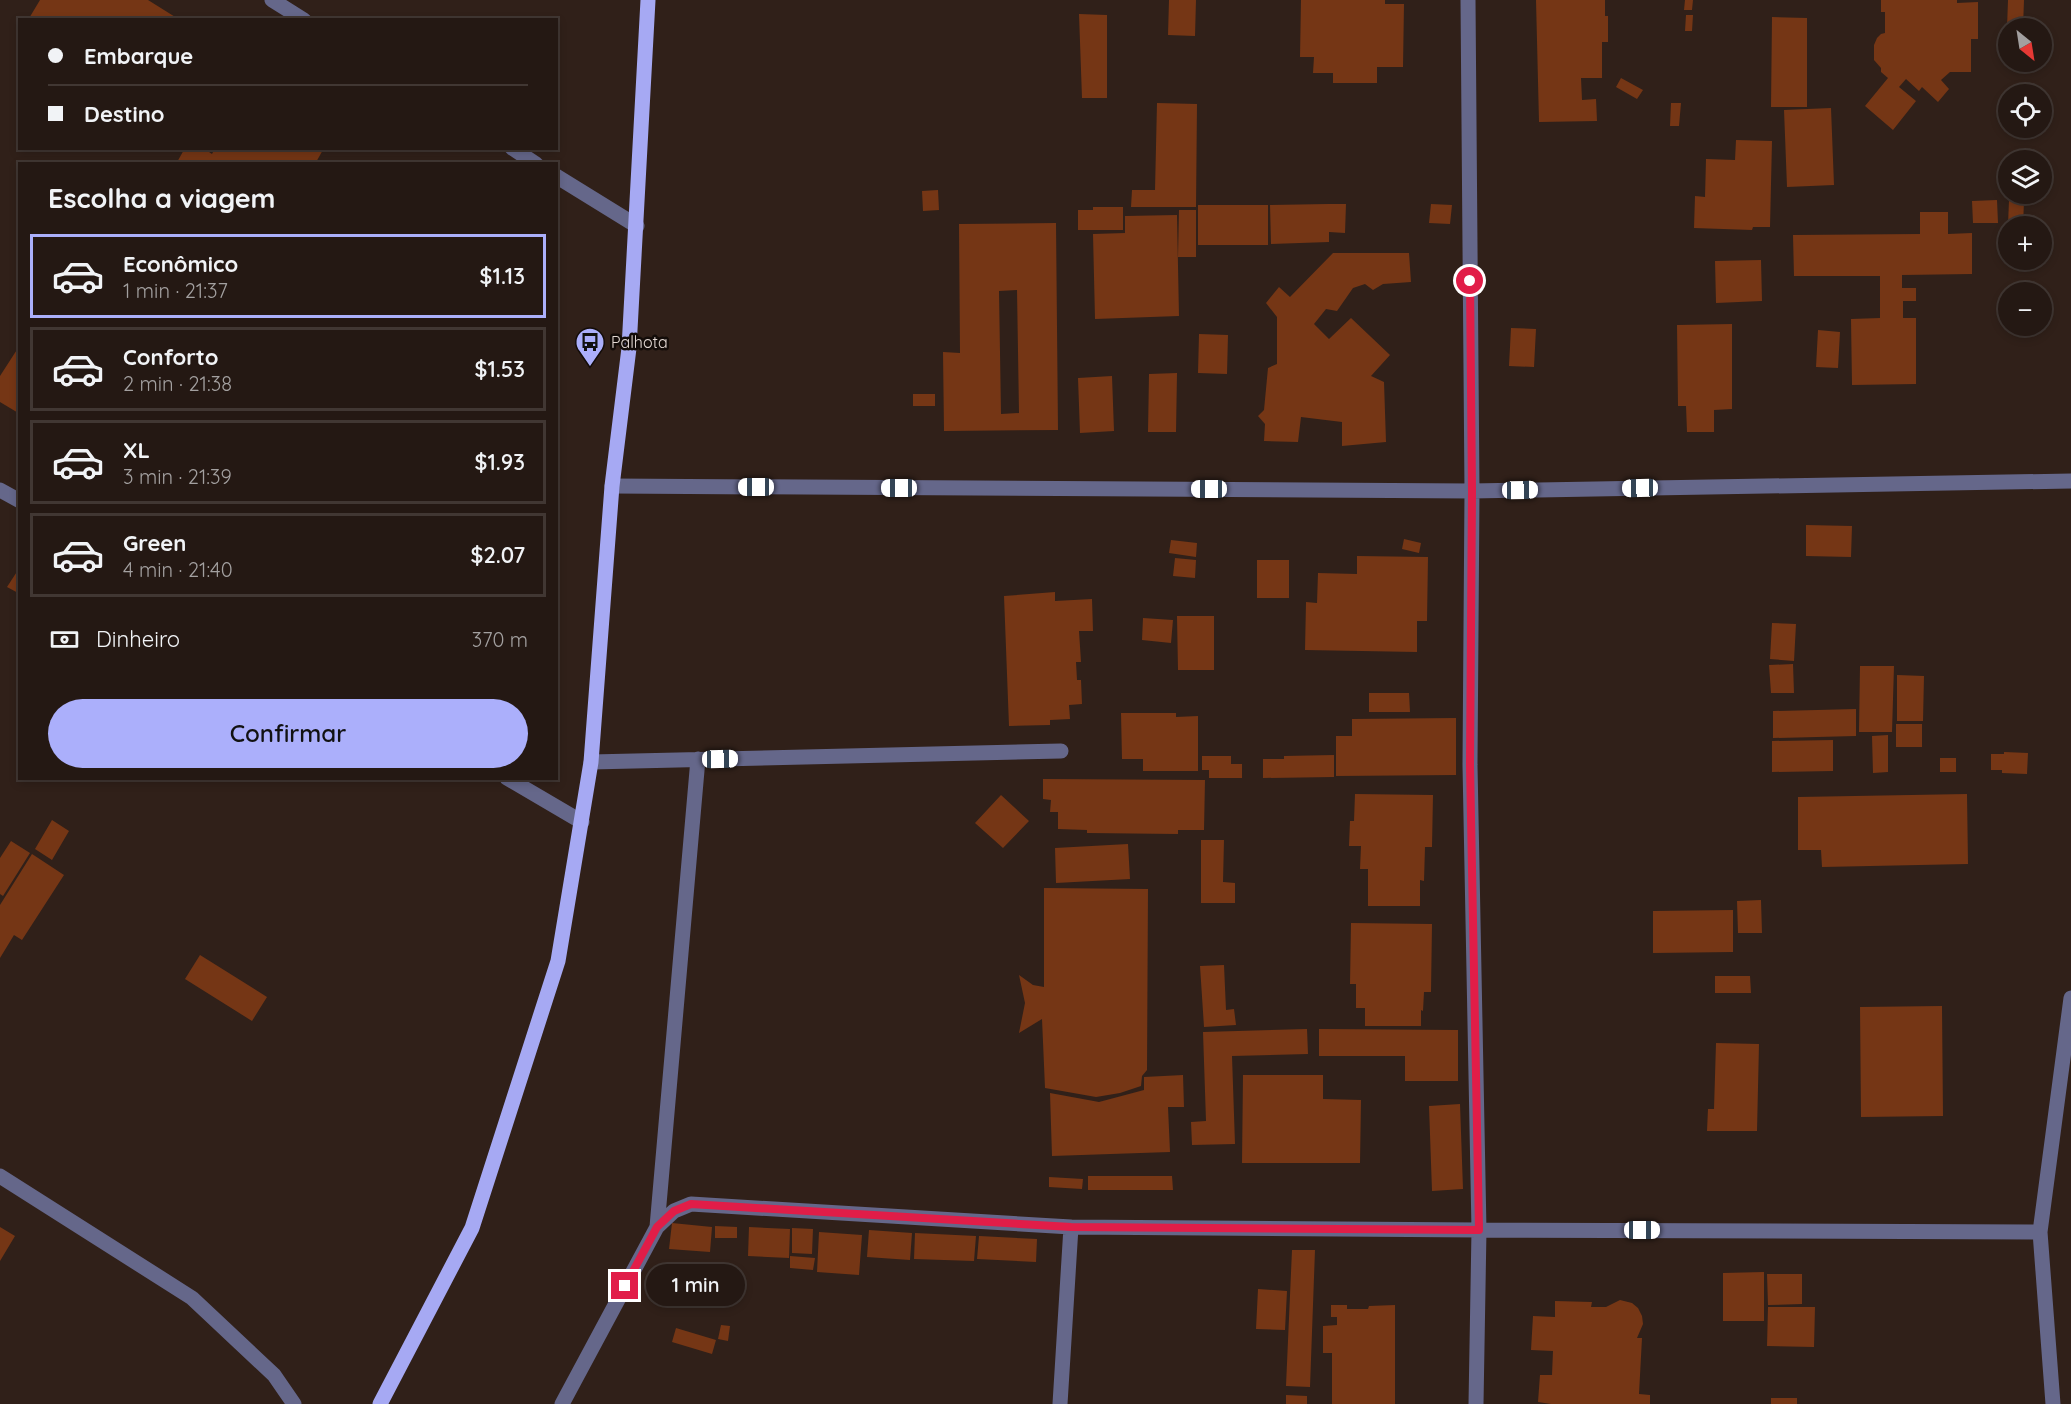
<!DOCTYPE html>
<html lang="pt">
<head>
<meta charset="utf-8">
<style>
	body { margin:0; font-family:Quicksand,sans-serif; background:#302521; color:#f1f3f6; height:100vh; display:flex; flex-direction:column; font-size:22px; white-space:nowrap }
	* { box-sizing:border-box; margin:0 }
	p { font-size:20px; color:#a3a0a0 }
	.icon { flex:none; width:33px; height:33px; fill:none; stroke:currentColor; stroke-width:2; stroke-linecap:round; stroke-linejoin:round }
	.map { position:relative; flex:1; overflow:hidden }
	.panel { position:absolute; left:18px; top:162px; width:540px; height:618px; display:flex; flex-direction:column; background:#241813; border-radius:0px; box-shadow:0 3px 9px #0003,0 0 0 2px #413733 }
	.panel>* { flex:none }
	.hud { position:absolute; left:18px; top:18px; width:540px; height:132px; border-radius:0px; box-shadow:0 3px 9px #0003,0 0 0 2px #413733; display:grid; align-content:center; height:132px; padding:0 30px; background:#241813 }
	.needle { width:39px; rotate:150deg }
	.controls { position:absolute; left:1998px; top:18px; display:grid; gap:12px }
	.controls a { display:grid; place-items:center; width:54px; height:54px; border-radius:50%; background:#241813; box-shadow:0 3px 9px #0003,0 0 0 2px #413733; font-size:30px }
	.end { position:absolute; width:27px; height:27px; margin:-14px; border:8px solid #e11d48; background:#fff; box-shadow:0 0 0 3px #fff }
	.from { border-radius:50% }
	.bubble { position:absolute; height:42px; border-radius:21px; background:#241813; box-shadow:0 3px 9px #0003,0 0 0 2px #413733; font-size:20px; font-weight:600; line-height:42px; text-align:center }
	.car { position:absolute; width:18px; height:36px; margin:-18px -9px; border-radius:8px; box-shadow:0 0 4px 2px #0007; background:linear-gradient(#fff 24%,#345 0 40%,#fff 0 76%,#345 0 86%,#fff 0) }
	.hud b { display:flex; align-items:center; gap:21px; height:57px; font-size:22px }
	.hud b+b { border-top:2px solid #413733 }
	.hud i { width:15px; height:15px; background:#f1f3f6 }
	ul { padding:0; list-style:none }
	li { display:flex; align-items:center; gap:18px; height:84px; margin:0 12px 9px; padding:0 18px; border:3px solid #413733; border-radius:0px }
	li div { flex:1 }
	li b { display:block; font-size:22px }
	li em { font-style:normal; font-weight:600 }
	li.active { border-color:#abaffb }
	li>.icon { width:54px; height:54px; stroke-width:1.5 }
	h2 { padding:0 30px; font-size:27px; line-height:72px }
	.pay { display:flex; align-items:center; gap:15px; height:66px; padding:0 30px; font-size:22px }
	.pay p { margin-inline-start:auto }
	.action { display:flex; gap:12px; margin-top:auto; padding:12px 30px }
	.action a { flex:1; height:69px; border-radius:36px; background:#abaffb; color:#111; font-size:24px; font-weight:600; line-height:69px; text-align:center }
	.map>svg:first-child { display:block }
</style>
</head>
<body>
<div class="map">
<svg width="2071" height="1404" viewBox="0 0 2071 1404">
	<rect width="100%" height="100%" fill="#302019"/>
	<path fill="#753615" fill-rule="evenodd" d="M40 0H148L180 20H28Z
		M1169 0H1196L1195 36 1168 35Z
		M1301 0H1385V4H1404L1403 67H1377V83H1333V73H1313L1314 57H1300Z
		M1536 0H1605V16H1608V42H1602V78H1581L1582 100 1596 99 1597 121 1539 122Z
		M1685 0H1693L1692 10H1684Z
		M1881 0H1957V3L1978 2V39H1971V72H1950L1941 80 1949 89 1938 102 1922 87 1919 91 1906 79 1899 87 1916 101 1893 130 1865 106 1888 78 1881 72V68L1874 60V45L1877 38 1881 34 1885 33V12H1881Z
		M2008 0H2024L2023 28H2007Z
		M1079 14 1107 15V98H1082Z
		M1686 15H1693L1692 31H1685Z
		M1772 17 1807 18V107H1771Z
		M1621 78 1643 90 1637 99 1616 87Z
		M1157 103 1197 104 1196 207H1131L1132 190H1155Z
		M1671 103H1681L1679 126H1670Z
		M1831 108 1834 185 1787 187 1784 110Z
		M1736 140 1772 141 1770 227H1753L1752 230 1694 228 1695 196 1705 197 1706 159 1735 160Z
		M185 148H203L212 154 215 148H324L315 164H176Z
		M938 190 939 210 923 211 922 191Z
		M1997 200 1998 223H1973L1972 201Z
		M2009 200 2024 201 2023 226 2008 225Z
		M1328 204H1346L1345 233 1329 232V242L1271 244 1270 205Z
		M1431 204 1452 205 1450 224 1429 223Z
		M1198 205H1268V245H1198Z
		M1093 207H1123V230H1078V210H1093Z
		M1179 210H1196V257H1178Z
		M1920 212H1948V234L1972 233V274L1902 275V288H1916V301H1903V318H1916V384L1852 385 1851 319 1880 318V276H1794L1793 235 1920 234Z
		M1177 215 1179 316 1095 319 1093 234 1125 233V216Z
		M1056 223 1058 430 944 431 943 352 960 353 959 224ZM1017 290 1019 413 1001 414 999 291Z
		M1333 253H1409L1411 282 1383 284 1373 290 1365 284 1353 288 1337 311 1326 309 1314 324 1329 339 1351 318 1390 355 1371 376 1384 382 1386 442 1342 446V422L1301 417 1298 442 1264 441 1265 424 1258 416 1264 410 1268 368 1277 364V317L1266 303 1279 287 1290 297Z
		M1761 260 1762 301 1716 303 1715 261Z
		M1732 324V409L1714 410V432H1687L1686 406H1678L1677 325Z
		M1511 328 1536 329 1534 367 1509 366Z
		M1818 330 1840 332 1838 368 1816 367Z
		M1199 334 1228 335 1227 374 1198 373Z
		M20 345V414L0 402V376Z
		M1177 373 1176 432H1148L1149 374Z
		M1112 376 1114 431 1080 433 1078 378Z
		M913 394H935V406H913Z
		M1806 525 1852 526 1851 557 1806 556Z
		M1404 539 1421 543 1419 553 1402 549Z
		M1171 540 1197 543 1196 557 1169 553Z
		M1357 556 1428 557 1427 621H1417V652L1305 650 1306 602 1317 603 1318 573 1357 574Z
		M1175 558 1196 560 1195 578 1173 576Z
		M1257 560H1289V598H1257Z
		M20 567V594L7 587Z
		M1055 592V601L1092 599 1093 631H1079L1081 662H1076L1077 680H1081L1082 704 1069 705 1070 719 1050 720V725L1009 726 1004 596Z
		M1177 616H1214V670H1178Z
		M1143 618 1173 620 1171 643 1142 640Z
		M1772 623 1796 624 1794 661 1770 659Z
		M1793 664 1794 693H1771L1769 665Z
		M1860 666H1894L1892 732H1859Z
		M1897 675 1924 676 1923 721H1897Z
		M1369 693H1409L1410 712H1369Z
		M1856 709V736L1773 738V711Z
		M1121 713H1176V717L1198 716V771H1143V759H1122Z
		M1456 718V775L1336 776V736H1352V719Z
		M1896 724H1922V747H1896Z
		M1888 735V772L1873 773 1872 736Z
		M1833 740V771L1772 772V741Z
		M2004 752 2028 753 2027 774 2002 773V770H1991V754H2004Z
		M1334 755V777L1263 778V759H1284V756Z
		M1202 756H1231V764H1242V778H1209V770H1202Z
		M1940 758H1956V772H1940Z
		M1043 779 1205 780 1204 830H1178V834L1087 833V830L1058 829V812H1050L1051 800 1043 799Z
		M1355 794 1433 795 1432 847H1425L1424 881 1420 880V906H1368V869H1360L1361 846H1349L1350 821H1354Z
		M1967 794 1968 864 1822 867 1821 850H1798V797Z
		M1001 795 1029 821 1003 848 975 823Z
		M52 820 69 831 52 860 35 849Z
		M1201 840H1224L1223 882 1235 883V903H1201Z
		M11 841 30 853 3 896 0 894V858Z
		M1128 844 1130 879 1056 883 1055 848Z
		M32 854 64 875 22 940 14 935 0 958V905Z
		M1044 888 1148 889 1147 1070 1142 1076 1141 1086 1120 1093 1096 1097 1045 1088 1042 1019 1019 1033 1025 1003 1019 975 1033 985 1044 987Z
		M1761 900 1762 933H1738L1737 901Z
		M1733 910V952L1653 953V911Z
		M1351 923 1432 924 1431 992H1424L1423 1011 1421 1010V1026H1365V1008H1356V984H1350Z
		M200 955 267 997 252 1021 185 979Z
		M1224 965 1226 1010 1234 1009 1236 1025 1204 1027 1200 966Z
		M1715 976H1750L1751 993H1715Z
		M1942 1006 1943 1116 1861 1117 1860 1007Z
		M1307 1029 1308 1054 1232 1056 1235 1144 1192 1145 1191 1122 1206 1121 1203 1032Z
		M1319 1029 1458 1030V1081H1405V1056H1319Z
		M1716 1043 1759 1044 1757 1131H1707L1708 1109H1714Z
		M1183 1075 1184 1107H1168L1170 1152 1052 1156 1050 1093 1099 1102 1144 1090V1077Z
		M1243 1075H1323V1099L1361 1100 1360 1163H1242Z
		M1460 1104 1463 1189 1432 1191 1429 1106Z
		M1088 1176H1172L1173 1190H1088Z
		M1049 1177 1083 1179 1082 1189 1049 1187Z
		M672 1223 712 1227 710 1252 669 1249Z
		M715 1226 737 1227V1238H715Z
		M0 1227 15 1236 0 1261Z
		M749 1227 790 1229 789 1258 748 1256Z
		M792 1228 813 1229 812 1254 792 1253Z
		M869 1230 912 1233 910 1260 867 1257Z
		M819 1232 862 1235 859 1275 817 1272Z
		M915 1233 976 1236 974 1261 914 1259Z
		M979 1236 1037 1239 1036 1262 977 1259Z
		M1292 1250H1315L1310 1387 1286 1386Z
		M790 1256 815 1258 813 1270 790 1268Z
		M1764 1272V1321H1723V1273Z
		M1767 1274H1802V1304L1768 1305Z
		M1258 1289 1287 1291 1285 1330 1256 1329Z
		M1620 1300 1632 1303 1638 1308 1642 1316 1643 1324 1637 1338H1642L1639 1394 1650 1395V1404H1551L1538 1402 1540 1375H1552L1553 1351 1531 1350 1533 1316 1555 1317V1301L1592 1302 1591 1307H1606Z
		M1331 1305H1347V1309H1368L1369 1306 1395 1305V1404H1332V1353H1323V1326L1337 1325V1317H1331Z
		M1768 1307H1815L1814 1347 1767 1346Z
		M721 1325 730 1326 728 1341 718 1339Z
		M676 1328 716 1340 712 1354 672 1342Z
		M1286 1395 1307 1396V1404H1286Z
		M1771 1398H1797V1404H1771Z"/>
	<g fill="none" stroke-linecap="round" stroke-linejoin="round">
		<path stroke="#65678a" stroke-width="15" d="M272 0 304 20
			M512 148 536 164
			M556 176 637 226
			M612 486 1472 491 2071 481
			M0 490 20 501
			M591 762 1061 751
			M507 778 582 822
			M0 1176 192 1298 274 1375 294 1404
			M657 1227 698 759
			M562 1404 657 1227 674 1211 691 1204 1071 1227 1479 1230 1470 765 1472 491 1468 0
			M1060 1404 1071 1227
			M1476 1404 1479 1230 2040 1232
			M2053 1404 2040 1232 2071 998"/>
		<path stroke="#a6a9f3" stroke-width="15" d="M380 1404 472 1228 558 961 591 762 612 486 629 348 648 0"/>
	</g>
	<g fill="none" stroke-linecap="round" stroke-linejoin="round">
		<path stroke="#e11d48" stroke-width="8" d="M625 1286 657 1227 674 1211 691 1204 1071 1227 1479 1230 1470 765 1472 491 1470 281"/>
	</g>
	<defs>
		<g id="bus-pin" transform="scale(1.5)"><path d="M0 17L-7.5 6A9.5 9.5 0 1 1 7.5 6Z" fill="#abaffb" stroke="#130c09"/><path d="M-5-6H5V4H4V6H2V4H-2V6H-4V4H-5ZM-3.5-4V0h7V-4ZM-3.5 1.2v1.5H-2V1.2ZM2 1.2v1.5H3.5V1.2Z" fill="#111"/></g>
	</defs>
	<g fill-rule="evenodd">
		<use href="#bus-pin" x="590" y="342"/>
	</g>
	<g text-anchor="middle" stroke-width="5" stroke-linejoin="round" paint-order="stroke">
		<g font-size="16" fill="#e4d9d4" stroke="#130c09" text-anchor="start">
			<text x="611" y="348">Palhota</text>
		</g>
	</g>
</svg>
<div class="controls">
<a><svg class="needle" viewBox="-14 -14 28 28"><path d="M0-13l5 13h-10z" fill="#e53935"/><path d="M0 13l5-13h-10z" fill="#a3a0a0"/></svg></a>
<a><svg class="icon" aria-label="locate" viewBox="0 0 24 24"><circle cx="12" cy="12" r="6"/><path d="M12 2v4M12 18v4M2 12h4M18 12h4"/></svg></a>
<a><svg class="icon" aria-label="layers" viewBox="0 0 24 24"><path d="M12 4l9 5-9 5-9-5zM3 14l9 5 9-5"/></svg></a>
<a>+</a>
<a>−</a>
</div>
<i class="end from" style="left:1470px;top:281px"></i>
<i class="end" style="left:625px;top:1286px"></i>
<div class="bubble" style="left:646px;top:1264px;width:99px">1 min</div>
<i class="car" style="left:756px;top:487px;rotate:270deg"></i>
<i class="car" style="left:899px;top:488px;rotate:270deg"></i>
<i class="car" style="left:1640px;top:488px;rotate:269deg"></i>
<i class="car" style="left:1209px;top:489px;rotate:270deg"></i>
<i class="car" style="left:1520px;top:490px;rotate:89deg"></i>
<i class="car" style="left:720px;top:759px;rotate:89deg"></i>
<i class="car" style="left:1642px;top:1230px;rotate:90deg"></i>
<div class="hud">
<b><i class="from"></i>Embarque</b>
<b><i></i>Destino</b>
</div>
<section class="panel">
<h2>Escolha a viagem</h2>
<ul>
<li class="active"><svg class="icon" aria-label="car" viewBox="0 0 24 24"><path d="M5 17H2v-5l4-1 3-4h7l3 4 3 1v5h-3M9 17h6M6 11h13"/><circle cx="7" cy="17" r="2"/><circle cx="17" cy="17" r="2"/></svg><div><b>Econômico</b><p>1 min · 21:37</p></div><em>$1.13</em></li>
<li><svg class="icon" aria-label="car" viewBox="0 0 24 24"><path d="M5 17H2v-5l4-1 3-4h7l3 4 3 1v5h-3M9 17h6M6 11h13"/><circle cx="7" cy="17" r="2"/><circle cx="17" cy="17" r="2"/></svg><div><b>Conforto</b><p>2 min · 21:38</p></div><em>$1.53</em></li>
<li><svg class="icon" aria-label="car" viewBox="0 0 24 24"><path d="M5 17H2v-5l4-1 3-4h7l3 4 3 1v5h-3M9 17h6M6 11h13"/><circle cx="7" cy="17" r="2"/><circle cx="17" cy="17" r="2"/></svg><div><b>XL</b><p>3 min · 21:39</p></div><em>$1.93</em></li>
<li><svg class="icon" aria-label="car" viewBox="0 0 24 24"><path d="M5 17H2v-5l4-1 3-4h7l3 4 3 1v5h-3M9 17h6M6 11h13"/><circle cx="7" cy="17" r="2"/><circle cx="17" cy="17" r="2"/></svg><div><b>Green</b><p>4 min · 21:40</p></div><em>$2.07</em></li>
</ul>
<div class="pay"><svg class="icon" aria-label="cash" viewBox="0 0 24 24"><path d="M3 7h18v10H3z"/><circle cx="12" cy="12" r="2"/></svg>Dinheiro<p>370 m</p></div>
<div class="action"><a>Confirmar</a></div>
</section>
</div>
</body>
</html>
